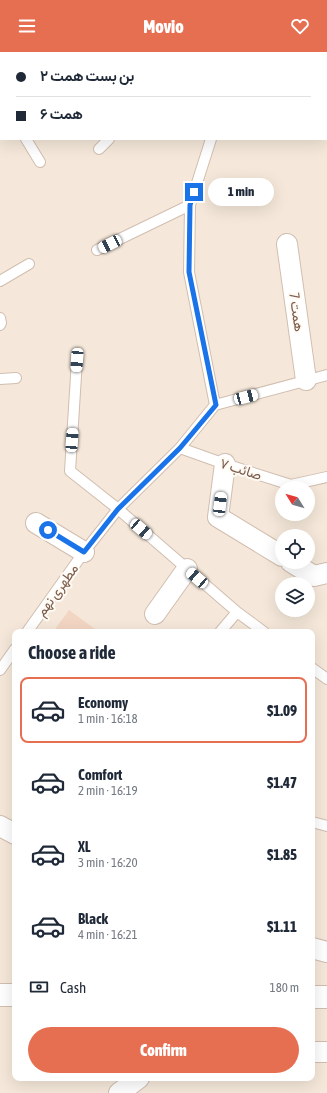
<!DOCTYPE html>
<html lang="en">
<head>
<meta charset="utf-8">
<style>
	body { margin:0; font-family:"Asap Condensed",Vazirmatn,sans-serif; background:#f6f6f7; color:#1f2937; height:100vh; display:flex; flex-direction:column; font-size:15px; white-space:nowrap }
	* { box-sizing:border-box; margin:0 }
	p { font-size:13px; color:#747a83 }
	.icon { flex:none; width:22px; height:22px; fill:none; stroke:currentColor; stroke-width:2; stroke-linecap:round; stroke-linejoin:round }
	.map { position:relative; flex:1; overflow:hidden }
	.drawer { position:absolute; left:12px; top:577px; width:303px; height:452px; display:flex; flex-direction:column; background:#fff; border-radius:8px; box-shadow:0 4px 16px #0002 }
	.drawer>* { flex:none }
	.banner { position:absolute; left:0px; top:0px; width:327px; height:88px; box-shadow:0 4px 16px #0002; display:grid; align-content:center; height:88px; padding:0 16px; background:#fff }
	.needle { width:26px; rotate:307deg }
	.buttons { position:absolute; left:275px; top:429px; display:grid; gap:8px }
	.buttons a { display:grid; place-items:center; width:40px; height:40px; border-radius:50%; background:#fff; box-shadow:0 4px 16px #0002; font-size:20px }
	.end { position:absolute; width:18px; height:18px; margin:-9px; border:5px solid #1a73e8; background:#fff; box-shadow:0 0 0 2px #fff }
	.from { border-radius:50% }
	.bubble { position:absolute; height:28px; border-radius:14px; background:#fff; box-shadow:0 4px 16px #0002; font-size:13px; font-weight:800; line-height:28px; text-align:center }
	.car { position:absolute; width:12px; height:24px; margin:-12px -6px; border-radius:5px; box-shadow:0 0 3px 1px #0007; background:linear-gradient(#fff 24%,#345 0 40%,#fff 0 76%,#345 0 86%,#fff 0) }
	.banner b { display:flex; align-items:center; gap:14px; height:38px; font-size:15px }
	.banner b+b { border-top:1px solid #e0e1e3 }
	.banner i { width:10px; height:10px; background:#1f2937 }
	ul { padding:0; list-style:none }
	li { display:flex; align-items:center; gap:12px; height:66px; margin:0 8px 6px; padding:0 8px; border:2px solid transparent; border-radius:8px }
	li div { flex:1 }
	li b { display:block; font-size:15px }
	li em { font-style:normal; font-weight:800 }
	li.on { border-color:#e76f51 }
	li>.icon { width:36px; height:36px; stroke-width:1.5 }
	h2 { padding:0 16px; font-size:18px; line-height:48px }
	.pay { display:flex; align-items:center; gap:10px; height:44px; padding:0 16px; font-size:15px }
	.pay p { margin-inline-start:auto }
	.action { display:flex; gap:8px; margin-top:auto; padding:8px 16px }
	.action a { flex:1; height:46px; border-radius:24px; background:#e76f51; color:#fff; font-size:16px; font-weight:800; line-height:46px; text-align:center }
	header { display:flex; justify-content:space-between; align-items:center; height:52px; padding:0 16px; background:#e76f51; color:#fff; font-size:18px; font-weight:800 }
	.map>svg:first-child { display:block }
</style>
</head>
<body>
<header><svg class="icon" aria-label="menu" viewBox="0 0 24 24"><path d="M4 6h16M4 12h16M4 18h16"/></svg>Movio<svg class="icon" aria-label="heart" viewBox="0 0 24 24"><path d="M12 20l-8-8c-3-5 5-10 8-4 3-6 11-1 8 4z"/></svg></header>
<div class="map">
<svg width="327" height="1041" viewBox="0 0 327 1041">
	<rect width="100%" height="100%" fill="#fdf6ec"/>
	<path fill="#f5e8da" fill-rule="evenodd" d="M0 0H327V1041H0ZM1 1H326V87H1ZM282 436H308V462H282ZM282 484H308V510H282ZM282 532H308V558H282ZM15 580H312V1026H15Z"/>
	<path fill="#f3d5c3" d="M69 558 99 580H53Z"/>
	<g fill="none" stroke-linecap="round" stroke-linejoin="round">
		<g stroke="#d1beb0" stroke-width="12">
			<path id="service" d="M85 0V1
				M214 1 215 0
				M0 47 1 49
				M326 61H327
				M26 87 40 110
				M211 87 190 153 189 220 215 353
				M99 97 109 87
				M97 198 190 153
				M0 229 29 212
				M0 266 1 271 0 273
				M77 308 70 419 118 457 237 560 264 580
				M0 327 16 326
				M215 353 327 323
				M180 396 225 412 291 433 327 425
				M27 580 84 500 118 457 180 396 215 353
				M220 580 237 560
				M312 616 327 627
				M0 618 15 597
				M312 770 327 774"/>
		</g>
		<g stroke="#d1beb0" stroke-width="22">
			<path id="minor" d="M16 0V1
				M287 192 306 328
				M225 412 218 465 282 504
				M36 471 84 500
				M291 510 314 524 327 521
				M155 562 187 517
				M0 774 15 782
				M312 896 327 900
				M312 1000H327
				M119 1041 139 1026"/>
		</g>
		<g stroke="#d1beb0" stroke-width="24">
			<path id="tertiary" d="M48 1 49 0
				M0 35 1 34
				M0 943H15
				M312 945H327"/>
		</g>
		<use href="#service" stroke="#fff" stroke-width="10"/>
		<use href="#minor" stroke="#fff" stroke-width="20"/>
		<use href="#tertiary" stroke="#fff" stroke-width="22"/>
	</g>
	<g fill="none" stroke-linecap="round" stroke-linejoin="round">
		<path stroke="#1a73e8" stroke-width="5" d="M48 478 84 500 118 457 180 396 216 353 189 220 190 153 194 140"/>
	</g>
	<g text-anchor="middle" stroke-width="4" stroke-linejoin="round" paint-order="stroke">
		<g font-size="14" fill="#7a5c4d" stroke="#fffaf3">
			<text transform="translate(297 260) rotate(82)" y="5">همت 7</text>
			<text transform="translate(241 417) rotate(18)" y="5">صائب ۷</text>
			<text transform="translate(57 538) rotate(-54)" y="5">مطهری نهم</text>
		</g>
	</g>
</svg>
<div class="buttons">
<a><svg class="needle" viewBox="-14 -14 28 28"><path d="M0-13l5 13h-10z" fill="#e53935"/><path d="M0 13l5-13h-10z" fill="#747a83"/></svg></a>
<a><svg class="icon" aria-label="locate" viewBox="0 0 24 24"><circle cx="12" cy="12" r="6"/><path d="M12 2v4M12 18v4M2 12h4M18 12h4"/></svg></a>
<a><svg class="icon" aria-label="layers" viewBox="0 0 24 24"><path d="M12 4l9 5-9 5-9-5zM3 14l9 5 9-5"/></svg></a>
</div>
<i class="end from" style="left:48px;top:478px"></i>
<i class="end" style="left:194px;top:140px"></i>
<div class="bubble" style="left:208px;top:126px;width:66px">1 min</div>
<i class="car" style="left:110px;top:192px;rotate:244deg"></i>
<i class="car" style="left:77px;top:308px;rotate:184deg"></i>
<i class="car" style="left:246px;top:345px;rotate:75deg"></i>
<i class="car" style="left:72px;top:388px;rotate:4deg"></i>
<i class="car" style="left:220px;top:452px;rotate:7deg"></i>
<i class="car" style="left:141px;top:477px;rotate:131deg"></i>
<i class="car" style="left:197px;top:526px;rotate:311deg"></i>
<div class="banner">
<b><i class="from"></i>بن بست همت ۲</b>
<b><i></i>همت ۶</b>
</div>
<section class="drawer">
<h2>Choose a ride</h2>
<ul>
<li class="on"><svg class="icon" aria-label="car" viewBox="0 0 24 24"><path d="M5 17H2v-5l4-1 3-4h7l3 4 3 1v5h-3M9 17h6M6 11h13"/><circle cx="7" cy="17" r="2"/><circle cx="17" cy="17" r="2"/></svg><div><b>Economy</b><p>1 min · 16:18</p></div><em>$1.09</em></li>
<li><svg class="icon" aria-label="car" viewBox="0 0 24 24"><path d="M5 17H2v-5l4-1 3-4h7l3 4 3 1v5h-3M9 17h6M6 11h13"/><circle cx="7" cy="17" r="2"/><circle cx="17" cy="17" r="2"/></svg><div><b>Comfort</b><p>2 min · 16:19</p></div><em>$1.47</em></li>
<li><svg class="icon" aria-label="car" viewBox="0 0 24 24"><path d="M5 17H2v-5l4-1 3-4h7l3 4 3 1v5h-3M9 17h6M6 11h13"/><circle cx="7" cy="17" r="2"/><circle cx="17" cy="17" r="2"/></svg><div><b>XL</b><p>3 min · 16:20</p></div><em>$1.85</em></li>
<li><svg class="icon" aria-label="car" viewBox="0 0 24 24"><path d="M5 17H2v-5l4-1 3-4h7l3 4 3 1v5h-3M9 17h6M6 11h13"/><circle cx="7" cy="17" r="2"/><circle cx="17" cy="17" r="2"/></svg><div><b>Black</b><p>4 min · 16:21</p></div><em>$1.11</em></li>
</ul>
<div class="pay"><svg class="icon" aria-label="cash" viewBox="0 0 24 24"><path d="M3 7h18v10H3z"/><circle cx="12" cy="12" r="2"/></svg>Cash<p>180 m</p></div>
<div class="action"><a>Confirm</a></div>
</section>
</div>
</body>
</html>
